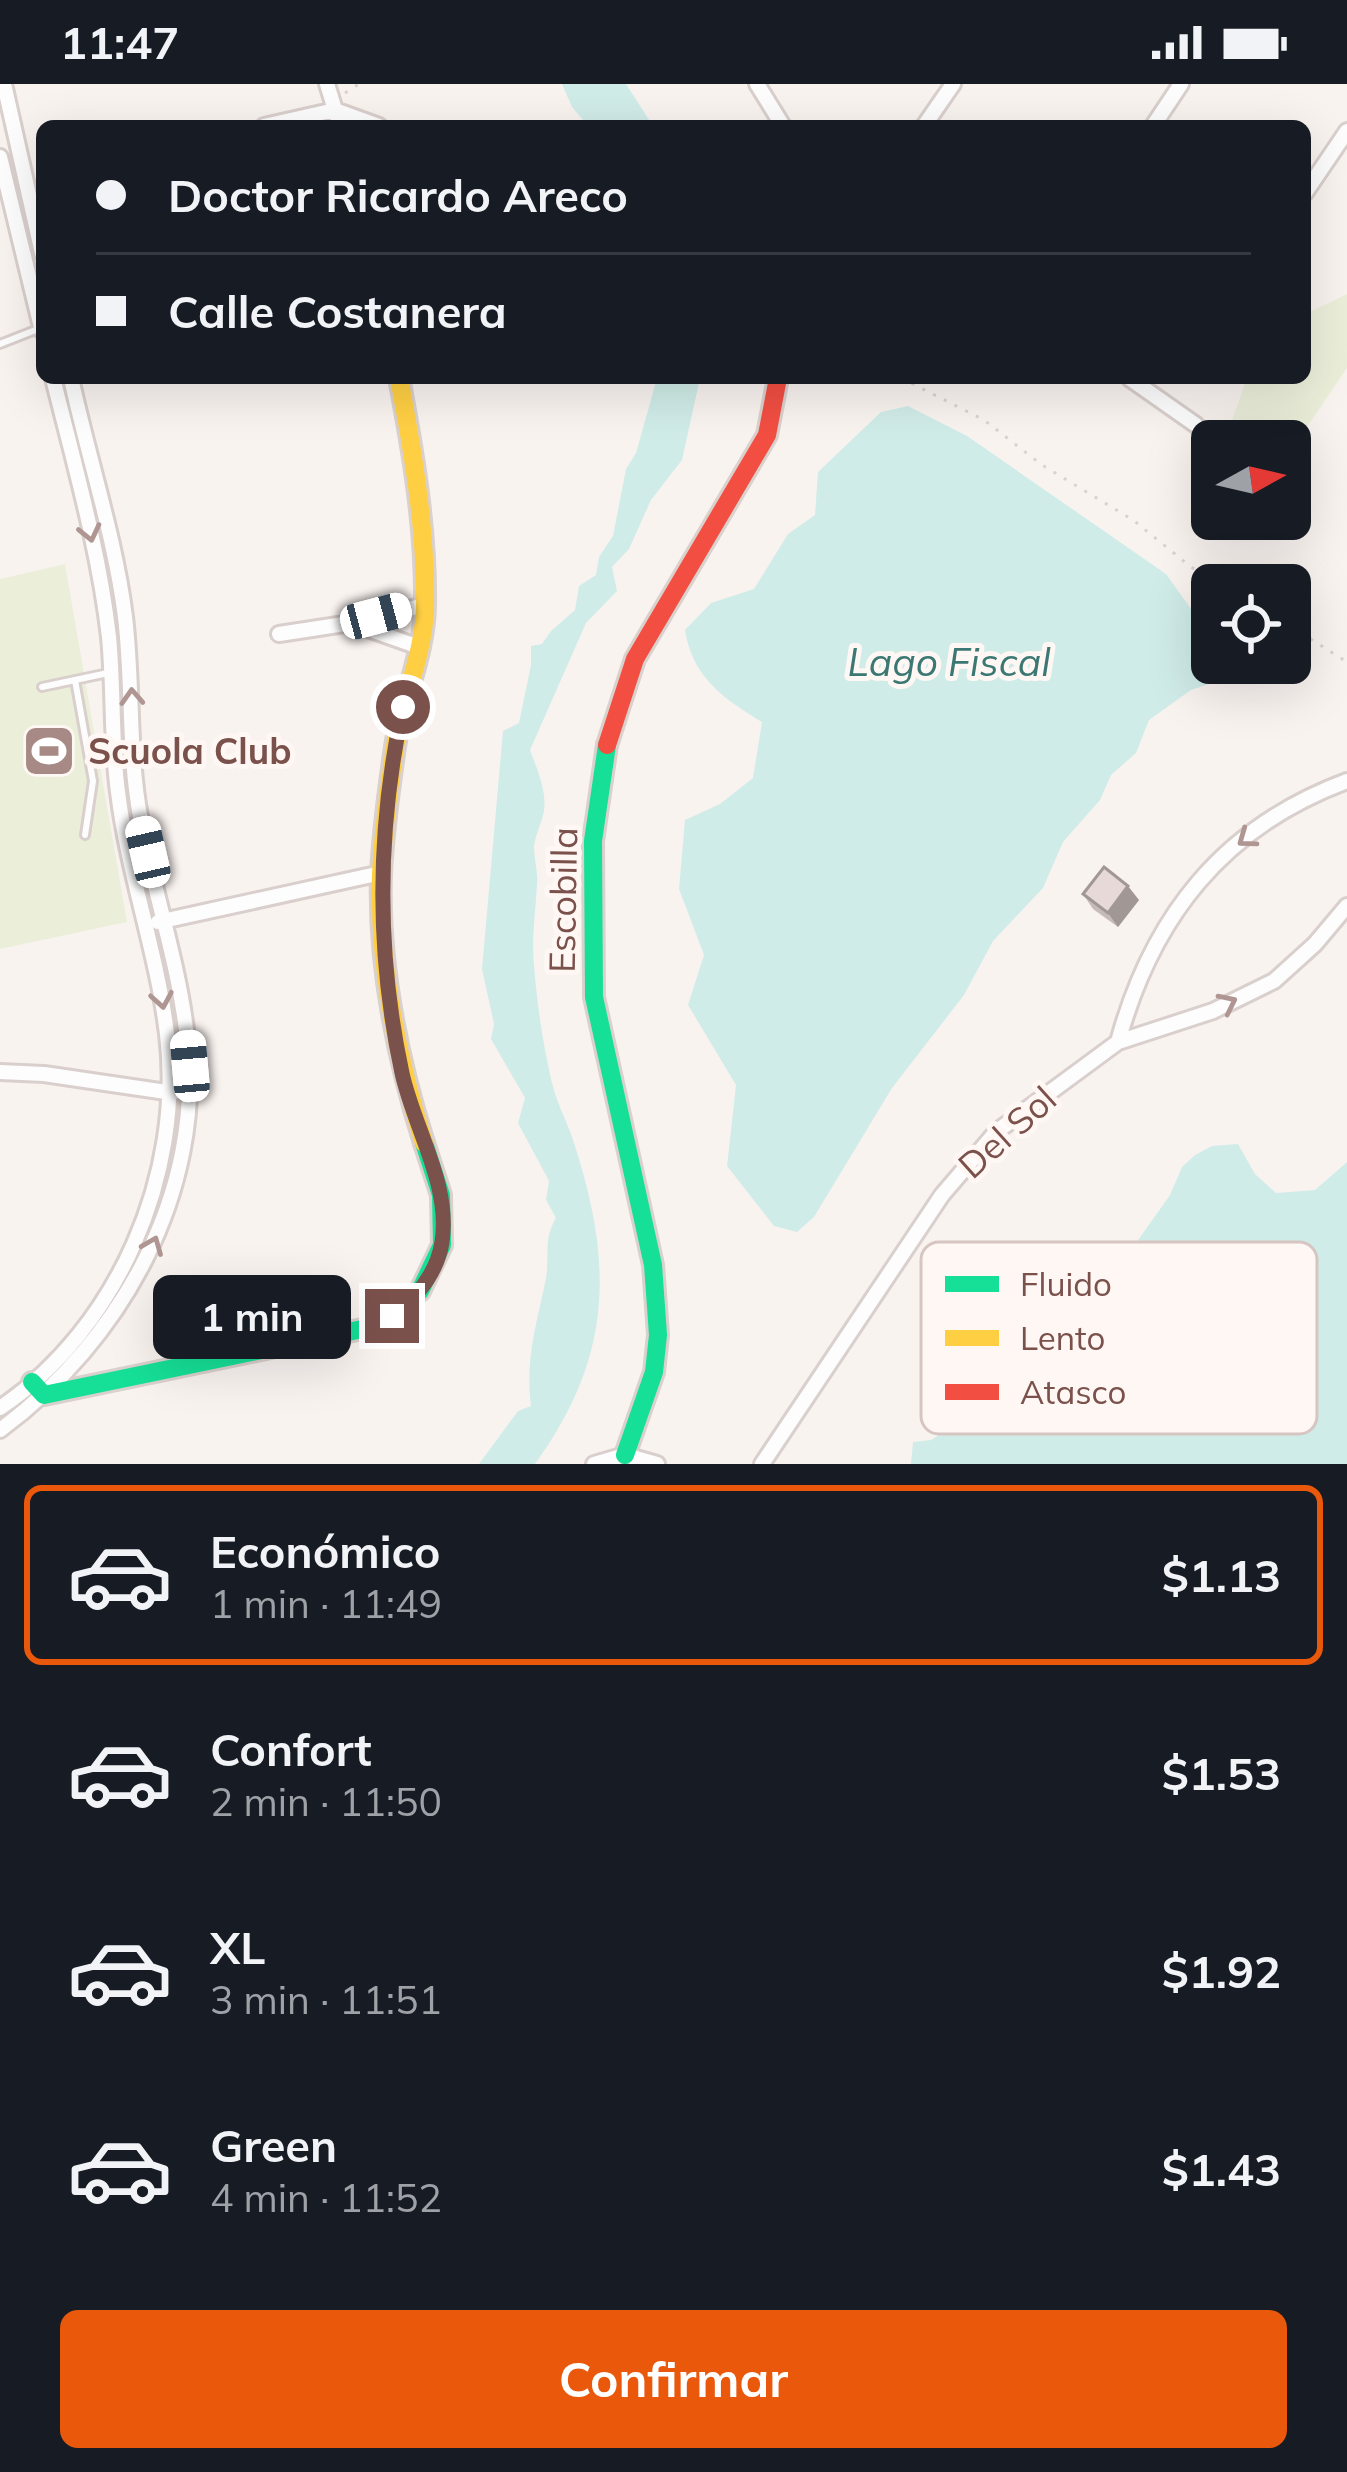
<!DOCTYPE html>
<html lang="es">
<head>
<meta charset="utf-8">
<style>
	body { margin:0; font-family:Mulish,sans-serif; background:#242831; color:#f1f3f6; height:100vh; display:flex; flex-direction:column; font-size:45px; white-space:nowrap }
	* { box-sizing:border-box; margin:0 }
	p { font-size:39px; color:#9ea1a6 }
	.icon { flex:none; width:66px; height:66px; fill:none; stroke:currentColor; stroke-width:2; stroke-linecap:round; stroke-linejoin:round }
	.map { position:relative; height:1380px; overflow:hidden }
	.side { display:flex; flex-direction:column; background:#171b24; flex:1 }
	.side>* { flex:none }
	.top-card { position:absolute; left:36px; top:36px; width:1275px; height:264px; border-radius:18px; box-shadow:0 12px 48px #0002; display:grid; align-content:center; height:264px; padding:0 60px; background:#171b24 }
	.needle { width:78px; rotate:82deg }
	.controls { position:absolute; left:1191px; top:336px; display:grid; gap:24px }
	.controls a { display:grid; place-items:center; width:120px; height:120px; border-radius:18px; background:#171b24; box-shadow:0 12px 48px #0002; font-size:60px }
	.end { position:absolute; width:54px; height:54px; margin:-27px; border:15px solid #7b514c; background:#fff; box-shadow:0 0 0 6px #fff }
	.from { border-radius:50% }
	.bubble { position:absolute; height:84px; border-radius:18px; background:#171b24; box-shadow:0 12px 48px #0002; font-size:39px; font-weight:700; line-height:84px; text-align:center }
	.car { position:absolute; width:36px; height:72px; margin:-36px -18px; border-radius:15px; box-shadow:0 0 9px 3px #0007; background:linear-gradient(#fff 24%,#345 0 40%,#fff 0 76%,#345 0 86%,#fff 0) }
	.top-card b { display:flex; align-items:center; gap:42px; height:114px; font-size:45px }
	.top-card b+b { border-top:3px solid #363941 }
	.top-card i { width:30px; height:30px; background:#f1f3f6 }
	ul { padding:21px 0 0; list-style:none }
	li { display:flex; align-items:center; gap:36px; height:180px; margin:0 24px 18px; padding:0 36px; border:6px solid transparent; border-radius:18px }
	li div { flex:1 }
	li b { display:block; font-size:45px }
	li em { font-style:normal; font-weight:700 }
	li.active { border-color:#ea580c }
	li>.icon { width:108px; height:108px; stroke-width:1.5 }
	.cta { display:flex; gap:24px; margin-top:auto; padding:24px 60px }
	.cta a { flex:1; height:138px; border-radius:18px; background:#ea580c; color:#fff; font-size:48px; font-weight:700; line-height:138px; text-align:center }
	.status { display:flex; justify-content:space-between; align-items:center; height:84px; padding:0 60px; background:#171b24; direction:ltr }
	.status svg { height:33px; fill:currentColor }
	.map>svg:first-child { display:block }
</style>
</head>
<body>
<div class="status"><b>11:47</b><svg viewBox="0 0 49 12"><path d="M0 12V9h3v3zM5 12V6h3v6zM10 12V3h3v9zM15 12V0h3v12zM26 1h20v11H26zM47 4h2v5h-2z"/></svg></div>
<div class="map">
<svg width="1347" height="1380" viewBox="0 0 1347 1380">
	<rect width="100%" height="100%" fill="#f9f3f0"/>
	<path fill="#ebefda" d="M1347 210V284L1290 368V357H1230L1229 345 1247 294H1305V230Z
		M60 294H66L115 502 157 830 151 832 124 696 117 567 109 505Z
		M65 480 127 838 0 865V495Z"/>
	<path fill="#d0ece8" d="M562 0H626L653 42H588L572 23Z
		M657 294H700L682 376 651 416 629 465 612 483 617 507 586 539 530 666C537 685 547 707 544 727 542 739 535 751 534 763 534 775 538 787 537 799 536 827 531 854 534 881 537 920 543 961 552 999 557 1020 568 1039 574 1059 614 1182 612 1274 535 1380H479L518 1327 531 1322C525 1277 536 1242 545 1199 551 1173 542 1158 556 1134L546 1116 549 1097 518 1039 525 1014 491 955 494 940 482 885 503 647 519 639 531 581V562L542 560 551 547 575 526 579 502 596 491 599 473 613 452 626 385 636 369Z
		M908 322 967 352 1166 490 1212 554V579H1226L1228 583 1215 598 1191 606 1149 636 1136 669 1111 691 1100 716 1063 758 1043 804 993 857 964 911 892 1004 814 1133 797 1148 774 1142 727 1082 736 1001 688 921 704 871 679 805 685 736 720 720 753 694 762 638C724 615 692 593 685 546L711 519 754 505 788 450 815 431 818 388 881 328Z
		M1238 1060 1255 1090 1276 1109 1315 1106 1347 1078V1380H911L913 1358 931 1356 968 1333 1025 1275 1036 1247 1086 1214 1119 1183 1170 1111 1182 1083 1195 1071 1212 1062Z"/>
	<g fill="none" stroke-linecap="round" stroke-linejoin="round">
		<g stroke="#d9cfcc" stroke-width="12">
			<path id="lane" d="M0 260 38 245
				M75 596 93 697 85 751
				M42 603 108 589"/>
		</g>
		<g stroke="#d9cfcc" stroke-width="20">
			<path id="street" d="M4 0 42 169
				M327 0 340 42
				M757 0 783 42
				M264 42 335 26 379 42
				M924 42 953 0
				M1153 42 1181 0
				M0 73 42 247
				M1305 109 1347 47
				M1129 294 1196 341
				M351 539 419 563
				M279 550 351 539 425 521
				M158 838 381 789
				M1118 958C1152 833 1223 743 1347 697
				M0 988 44 990 173 1009
				M0 1324C118 1244 184 1090 167 950 157 868 128 790 118 708 111 657 114 604 109 553 99 466 74 379 53 294
				M0 1346C121 1257 205 1108 187 954 179 879 153 807 140 732 128 667 133 599 125 533 115 453 88 373 71 294
				M594 1380 625 1371 657 1380
				M762 1380 942 1111 996 1048 1118 958 1213 927 1274 897 1315 860 1347 822"/>
		</g>
		<g stroke="#dad0cc" stroke-width="24">
			<path id="fast" d="M607 661 593 757 594 913 653 1181 658 1251 654 1288 625 1371
				M32 1298 44 1311 372 1243 420 1207 442 1161 441 1111 424 1059"/>
		</g>
		<g stroke="#dad0cc" stroke-width="24">
			<path id="slow" d="M399 294C413 368 426 444 425 520 425 569 402 615 395 663 389 704 383 748 381 790 378 880 397 973 424 1059"/>
		</g>
		<g stroke="#dad0cc" stroke-width="24">
			<path id="jam" d="M607 661 635 575 767 351 778 294"/>
		</g>
		<path stroke="#dcd1d0" stroke-width="3" stroke-dasharray="3 9" stroke-linecap="butt" d="M345 9 359 0
			M901 294 984 336 1042 381 1133 436 1191 483 1221 501
			M1290 542 1347 578"/>
		<use href="#lane" stroke="#fefdfd" stroke-width="6"/>
		<use href="#street" stroke="#fefdfd" stroke-width="14"/>
		<use href="#fast" stroke="#16e098" stroke-width="18"/>
		<use href="#slow" stroke="#ffcf43" stroke-width="18"/>
		<use href="#jam" stroke="#f24e42" stroke-width="18"/>
	</g>
	<path fill="#c6bbb9" d="M1083 810 1139 816 1118 843 1093 825Z"/>
	<path fill="#a19896" d="M1128 802 1139 816 1118 843 1108 829Z"/>
	<path fill="#e6d9d7" stroke="#a19896" stroke-width="3" d="M1104 783 1128 802 1108 829 1083 810Z"/>
	<defs><path id="oneway-chevron" d="M-2-3.5L2.5 0L-2 3.5" fill="none" stroke-width="1.6" stroke-linecap="round" stroke-linejoin="round" transform="scale(3)"/></defs>
	<g stroke="#af9693">
		<use href="#oneway-chevron" transform="translate(90 449) rotate(77)"/>
		<use href="#oneway-chevron" transform="translate(132 613) rotate(-93)"/>
		<use href="#oneway-chevron" transform="translate(1246 755) rotate(144)"/>
		<use href="#oneway-chevron" transform="translate(162 916) rotate(80)"/>
		<use href="#oneway-chevron" transform="translate(1228 919) rotate(-26)"/>
		<use href="#oneway-chevron" transform="translate(153 1161) rotate(-68)"/>
	</g>
	<g fill="none" stroke-linecap="round" stroke-linejoin="round">
		<path stroke="#7b514c" stroke-width="15" d="M392 1232C416 1214 437 1190 442 1158 451 1101 414 1044 402 989 376 868 377 744 403 623"/>
	</g>
	<defs>
		<g id="stadium-square" transform="scale(2.7)"><rect x="-9" y="-9" width="18" height="18" rx="4" fill="#a78a85" stroke="#fff7f3"/><path d="M0-5a6.5 5 0 1 0 0 10a6.5 5 0 1 0 0-10ZM-3.5-1.8h7v3.6h-7Z" fill="#fff"/></g>
	</defs>
	<g fill-rule="evenodd">
		<use href="#stadium-square" x="49" y="667"/>
	</g>
	<g text-anchor="middle" stroke-width="10" stroke-linejoin="round" paint-order="stroke">
		<g font-size="36" font-weight="bold" fill="#7b514c" stroke="#fff7f3" text-anchor="start">
			<text x="88" y="680">Scuola Club</text>
		</g>
		<g font-size="36" fill="#7b514c" stroke="#fff7f3">
			<text transform="translate(563 816) rotate(-89)" y="13">Escobilla</text>
			<text transform="translate(1007 1048) rotate(-42)" y="13">Del Sol</text>
		</g>
		<g font-size="39" font-style="italic" fill="#3c7873" stroke="#fff7f3">
			<text x="949" y="592">Lago Fiscal</text>
		</g>
	</g>
	<rect x="921" y="1158" width="396" height="192" rx="18" fill="#fff7f3" stroke="#d7c5c1" stroke-width="3"/>
	<rect x="945" y="1192" width="54" height="16" fill="#16e098"/>
	<rect x="945" y="1246" width="54" height="16" fill="#ffcf43"/>
	<rect x="945" y="1300" width="54" height="16" fill="#f24e42"/>
	<g font-size="33" fill="#7b514c">
		<text x="1020" y="1212">Fluido</text>
		<text x="1020" y="1266">Lento</text>
		<text x="1020" y="1320">Atasco</text>
	</g>
</svg>
<div class="controls">
<a><svg class="needle" viewBox="-14 -14 28 28"><path d="M0-13l5 13h-10z" fill="#e53935"/><path d="M0 13l5-13h-10z" fill="#9ea1a6"/></svg></a>
<a><svg class="icon" aria-label="locate" viewBox="0 0 24 24"><circle cx="12" cy="12" r="6"/><path d="M12 2v4M12 18v4M2 12h4M18 12h4"/></svg></a>
</div>
<i class="end from" style="left:403px;top:623px"></i>
<i class="end" style="left:392px;top:1232px"></i>
<div class="bubble" style="left:153px;top:1191px;width:198px">1 min</div>
<i class="car" style="left:376px;top:532px;rotate:75deg"></i>
<i class="car" style="left:148px;top:768px;rotate:347deg"></i>
<i class="car" style="left:190px;top:982px;rotate:355deg"></i>
<div class="top-card">
<b><i class="from"></i>Doctor Ricardo Areco</b>
<b><i></i>Calle Costanera</b>
</div>
</div>
<section class="side">
<ul>
<li class="active"><svg class="icon" aria-label="car" viewBox="0 0 24 24"><path d="M5 17H2v-5l4-1 3-4h7l3 4 3 1v5h-3M9 17h6M6 11h13"/><circle cx="7" cy="17" r="2"/><circle cx="17" cy="17" r="2"/></svg><div><b>Económico</b><p>1 min · 11:49</p></div><em>$1.13</em></li>
<li><svg class="icon" aria-label="car" viewBox="0 0 24 24"><path d="M5 17H2v-5l4-1 3-4h7l3 4 3 1v5h-3M9 17h6M6 11h13"/><circle cx="7" cy="17" r="2"/><circle cx="17" cy="17" r="2"/></svg><div><b>Confort</b><p>2 min · 11:50</p></div><em>$1.53</em></li>
<li><svg class="icon" aria-label="car" viewBox="0 0 24 24"><path d="M5 17H2v-5l4-1 3-4h7l3 4 3 1v5h-3M9 17h6M6 11h13"/><circle cx="7" cy="17" r="2"/><circle cx="17" cy="17" r="2"/></svg><div><b>XL</b><p>3 min · 11:51</p></div><em>$1.92</em></li>
<li><svg class="icon" aria-label="car" viewBox="0 0 24 24"><path d="M5 17H2v-5l4-1 3-4h7l3 4 3 1v5h-3M9 17h6M6 11h13"/><circle cx="7" cy="17" r="2"/><circle cx="17" cy="17" r="2"/></svg><div><b>Green</b><p>4 min · 11:52</p></div><em>$1.43</em></li>
</ul>
<div class="cta"><a>Confirmar</a></div>
</section>
</body>
</html>
